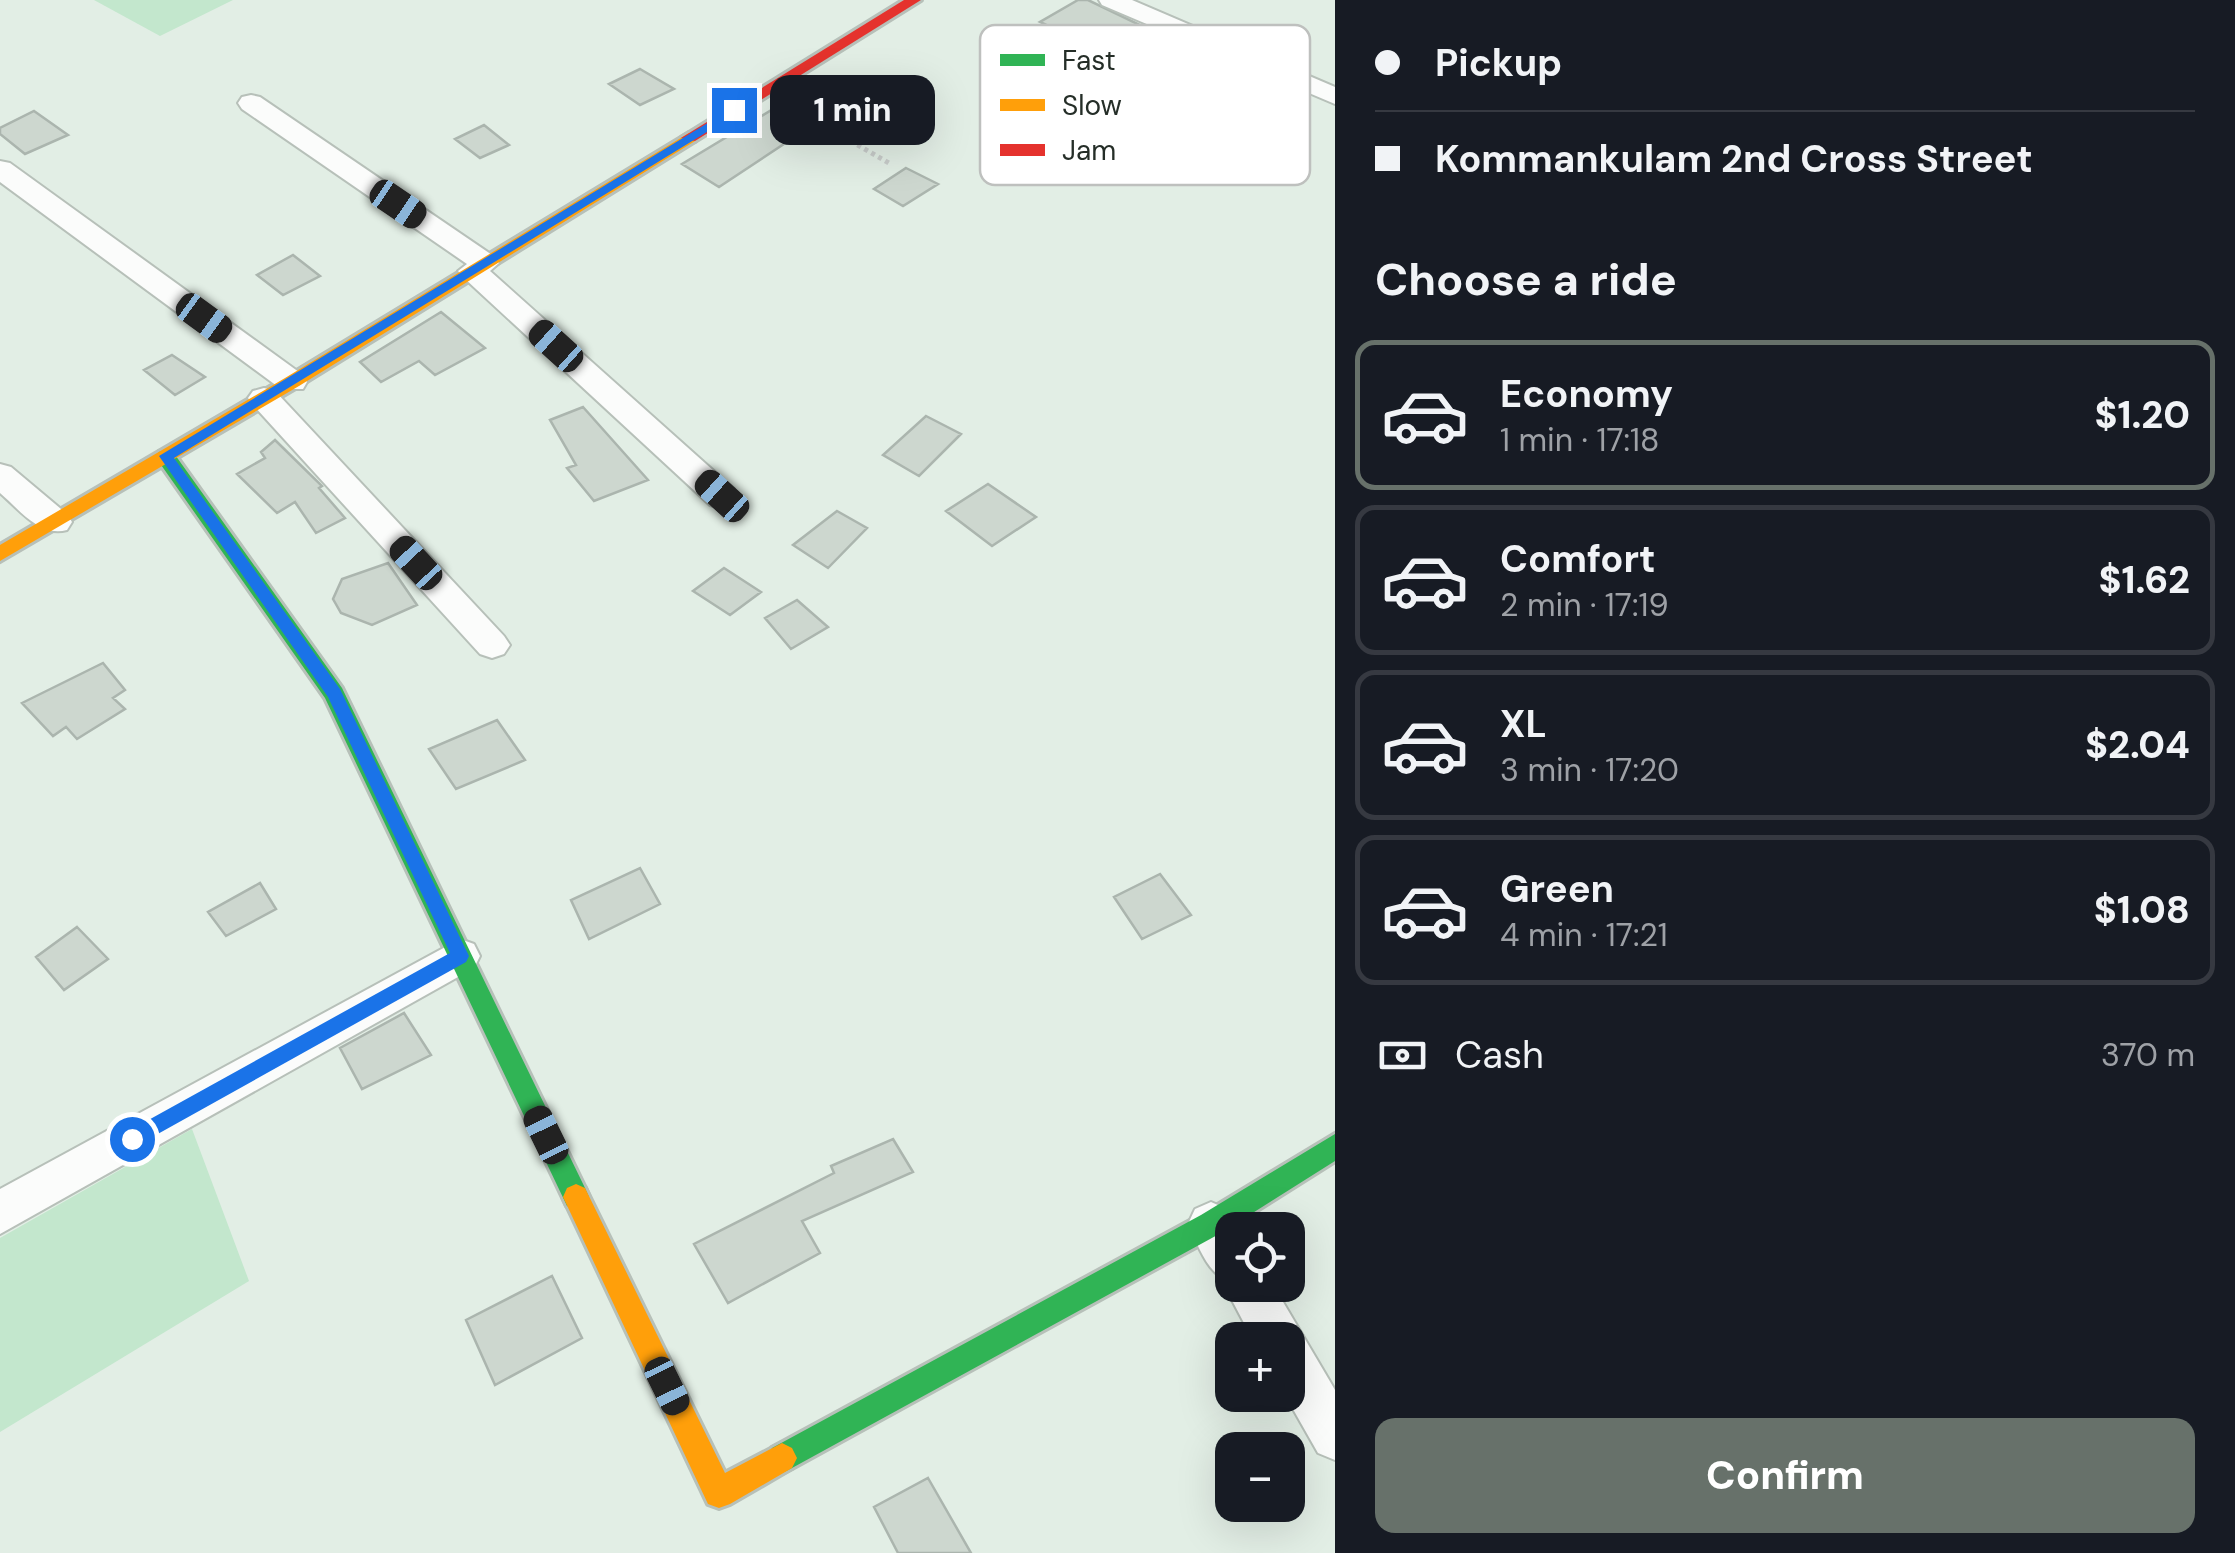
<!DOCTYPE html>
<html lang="en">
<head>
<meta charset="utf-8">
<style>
	body { margin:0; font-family:"DM Sans",sans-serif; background:#242831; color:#f1f3f6; height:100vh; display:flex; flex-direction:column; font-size:38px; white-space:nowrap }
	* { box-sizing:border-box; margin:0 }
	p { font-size:32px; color:#9ea1a6 }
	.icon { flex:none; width:55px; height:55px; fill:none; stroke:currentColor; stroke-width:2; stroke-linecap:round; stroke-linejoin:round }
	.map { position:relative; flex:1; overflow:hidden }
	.side { display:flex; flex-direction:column; background:#171b24; width:900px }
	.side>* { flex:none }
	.banner { display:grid; align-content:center; height:220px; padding:0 40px; background:#171b24 }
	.tools { position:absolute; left:1215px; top:1212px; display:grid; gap:20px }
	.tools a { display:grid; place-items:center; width:90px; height:90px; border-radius:20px; background:#171b24; box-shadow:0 10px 40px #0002; font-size:50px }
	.end { position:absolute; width:45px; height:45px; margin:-22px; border:12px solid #1a73e8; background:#fff; box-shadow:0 0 0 5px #fff }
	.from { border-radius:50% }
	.bubble { position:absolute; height:70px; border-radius:20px; background:#171b24; box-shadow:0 10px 40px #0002; font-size:32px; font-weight:800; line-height:70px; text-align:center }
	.car { position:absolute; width:30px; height:60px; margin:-30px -15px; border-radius:12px; box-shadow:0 0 8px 2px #0007; background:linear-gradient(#222 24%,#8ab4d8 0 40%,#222 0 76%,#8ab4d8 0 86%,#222 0) }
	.banner b { display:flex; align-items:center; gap:35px; height:95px; font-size:38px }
	.banner b+b { border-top:2px solid #363941 }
	.banner i { width:25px; height:25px; background:#f1f3f6 }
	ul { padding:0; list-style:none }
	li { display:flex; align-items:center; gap:30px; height:150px; margin:0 20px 15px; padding:0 20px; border:5px solid #363941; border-radius:20px }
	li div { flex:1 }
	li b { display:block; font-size:38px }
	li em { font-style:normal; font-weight:800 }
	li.active { border-color:#67716a }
	li>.icon { width:90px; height:90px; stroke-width:1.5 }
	h2 { padding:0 40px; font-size:45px; line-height:120px }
	.pay { display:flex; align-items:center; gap:25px; height:110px; padding:0 40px; font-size:38px }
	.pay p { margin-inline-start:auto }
	.cta { display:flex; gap:20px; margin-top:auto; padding:20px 40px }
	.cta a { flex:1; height:115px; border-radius:20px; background:#67716a; color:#fff; font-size:40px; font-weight:800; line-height:115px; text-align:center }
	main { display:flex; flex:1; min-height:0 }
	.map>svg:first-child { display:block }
</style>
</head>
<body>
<main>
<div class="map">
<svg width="1335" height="1553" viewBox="0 0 1335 1553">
	<rect width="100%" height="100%" fill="#e2eee5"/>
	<path fill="#c3e7cd" d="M94 0H233L160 36Z
		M192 1129 249 1281 0 1432V1238Z"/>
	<path fill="#cdd7cf" stroke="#abb5ae" stroke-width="2.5" d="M1078 0H1088L1144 27 1099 50 1040 22Z
		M640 69 674 89 640 105 609 84Z
		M783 103 817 122 719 187 682 164Z
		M34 111 68 135 25 154 0 134V128Z
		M484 125 509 145 480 158 455 139Z
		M906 168 938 184 903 206 874 189Z
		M293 255 320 276 283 295 257 275Z
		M441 312 485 348 435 375 419 361 381 382 360 362Z
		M172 355 205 377 175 395 144 370Z
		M583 407 648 480 594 501 567 468 576 465 550 420Z
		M926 416 961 434 919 476 883 455Z
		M275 440 322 486 319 488 345 518 316 533 295 502 277 513 237 474 265 458 261 452Z
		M988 484 1036 517 992 546 946 511Z
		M837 511 867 528 828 568 793 545Z
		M388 563 417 605 372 625 341 613 333 599 342 579Z
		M724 568 761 592 730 615 693 591Z
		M797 600 828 627 791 649 765 618Z
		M103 663 125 690 113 698 125 709 77 739 66 727 53 736 22 703Z
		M497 720 525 760 456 789 429 749Z
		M640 868 660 904 589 939 571 900Z
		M1160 874 1191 915 1142 939 1114 897Z
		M260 883 276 909 226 936 208 912Z
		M77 927 108 959 64 990 36 957Z
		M404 1013 431 1055 362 1089 340 1048Z
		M893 1139 913 1172 802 1221 820 1253 728 1303 694 1244 834 1173 831 1166Z
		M552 1276 582 1338 495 1385 466 1320Z
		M928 1478 971 1553H898L874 1507Z"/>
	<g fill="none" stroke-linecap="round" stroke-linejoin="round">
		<g stroke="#b7c0b9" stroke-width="4">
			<path id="street" d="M1099 0H1132L1335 87V104L1102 5Z
				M251 95 260 97 495 257 499 263 490 271 734 489 738 497 734 505 722 508 710 505 463 277 458 271 467 264 242 109 238 103 242 97Z
				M0 161 10 163 303 375 307 382 303 389H281L0 182Z
				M264 388 275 391 504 636 510 645 504 654 492 658 480 654 253 405 248 398 253 391Z
				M0 464 11 467 67 514 72 522 67 530C40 538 19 509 0 493Z
				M460 939 474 944 480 956 474 968 0 1234V1189Z
				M1211 1202 1227 1209 1240 1230H1232V1285H1273L1335 1390V1460L1318 1453 1285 1395 1288 1340H1253L1224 1285 1226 1280C1207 1272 1197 1243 1188 1224L1195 1209Z"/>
		</g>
		<g stroke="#b7c0b9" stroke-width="6">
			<path id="fast" d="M166 450 173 452 342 688 585 1188 589 1197 585 1206 576 1210 567 1206 325 698 159 462 156 457 159 452Z
				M1335 1134V1161L1221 1233 792 1468 782 1473 772 1468 767 1458 772 1448 1201 1215Z"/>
		</g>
		<g stroke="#b7c0b9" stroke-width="6">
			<path id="slow" d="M689 133 695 135V141L299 386 0 561V545L285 378Z
				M576 1184 585 1188 725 1473 782 1443 792 1448 797 1458 792 1468 730 1504 719 1508 708 1504 563 1197 567 1188Z"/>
		</g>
		<g stroke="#b7c0b9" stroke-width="6">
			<path id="jam" d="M904 0H921L695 141 681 138Z"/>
		</g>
		<path stroke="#c8ccca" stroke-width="5" stroke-dasharray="4 4" stroke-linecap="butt" d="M795 109 889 163"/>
		<use href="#street" fill="#fbfcfb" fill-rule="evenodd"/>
		<use href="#fast" fill="#30b455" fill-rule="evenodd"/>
		<use href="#slow" fill="#ff9f0a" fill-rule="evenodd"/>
		<use href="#jam" fill="#e5322d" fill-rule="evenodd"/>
	</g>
	<path fill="#1a73e8" d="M734 107 738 113 174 458 340 689 469 956 466 962 138 1145H125V1133L450 953 328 697 159 456Z"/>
	<rect x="980" y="25" width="330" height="160" rx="15" fill="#fff" stroke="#bec0be" stroke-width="2.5"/>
	<rect x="1000" y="54" width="45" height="12" fill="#30b455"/>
	<rect x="1000" y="99" width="45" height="12" fill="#ff9f0a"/>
	<rect x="1000" y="144" width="45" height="12" fill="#e5322d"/>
	<g font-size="28" fill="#252e28">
		<text x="1062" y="70">Fast</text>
		<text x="1062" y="115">Slow</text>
		<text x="1062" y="160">Jam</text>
	</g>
</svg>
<div class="tools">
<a><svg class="icon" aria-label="locate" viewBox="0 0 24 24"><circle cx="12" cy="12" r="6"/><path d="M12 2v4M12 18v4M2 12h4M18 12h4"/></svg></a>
<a>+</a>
<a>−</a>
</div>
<i class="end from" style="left:132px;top:1139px"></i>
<i class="end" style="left:734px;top:110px"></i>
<div class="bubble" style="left:770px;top:75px;width:165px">1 min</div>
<i class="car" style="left:398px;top:204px;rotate:124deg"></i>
<i class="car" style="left:204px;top:318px;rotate:126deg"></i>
<i class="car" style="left:556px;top:346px;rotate:312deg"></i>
<i class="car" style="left:722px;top:496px;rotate:312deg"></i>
<i class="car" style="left:416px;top:563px;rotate:317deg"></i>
<i class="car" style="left:546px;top:1135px;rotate:334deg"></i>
<i class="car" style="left:667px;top:1386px;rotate:154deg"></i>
</div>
<section class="side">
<div class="banner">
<b><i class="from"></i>Pickup</b>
<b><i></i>Kommankulam 2nd Cross Street</b>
</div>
<h2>Choose a ride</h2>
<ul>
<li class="active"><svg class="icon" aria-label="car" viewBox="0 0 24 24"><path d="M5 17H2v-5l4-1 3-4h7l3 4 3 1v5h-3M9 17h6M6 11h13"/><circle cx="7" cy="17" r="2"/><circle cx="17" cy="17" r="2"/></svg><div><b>Economy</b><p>1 min · 17:18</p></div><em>$1.20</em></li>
<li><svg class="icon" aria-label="car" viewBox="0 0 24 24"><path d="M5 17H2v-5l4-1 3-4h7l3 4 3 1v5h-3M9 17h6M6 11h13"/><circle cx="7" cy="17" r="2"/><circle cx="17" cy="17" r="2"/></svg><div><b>Comfort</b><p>2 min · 17:19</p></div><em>$1.62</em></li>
<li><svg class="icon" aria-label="car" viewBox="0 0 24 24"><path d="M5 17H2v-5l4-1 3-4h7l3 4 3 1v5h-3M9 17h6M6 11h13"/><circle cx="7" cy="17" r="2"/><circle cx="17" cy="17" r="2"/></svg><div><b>XL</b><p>3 min · 17:20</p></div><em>$2.04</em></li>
<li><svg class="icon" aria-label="car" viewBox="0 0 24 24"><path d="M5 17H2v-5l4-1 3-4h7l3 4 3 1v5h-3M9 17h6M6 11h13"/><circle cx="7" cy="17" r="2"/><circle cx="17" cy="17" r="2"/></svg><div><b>Green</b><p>4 min · 17:21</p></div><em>$1.08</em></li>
</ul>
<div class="pay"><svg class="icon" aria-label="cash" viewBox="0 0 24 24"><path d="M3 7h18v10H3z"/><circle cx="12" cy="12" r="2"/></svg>Cash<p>370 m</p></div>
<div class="cta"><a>Confirm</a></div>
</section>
</main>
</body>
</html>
